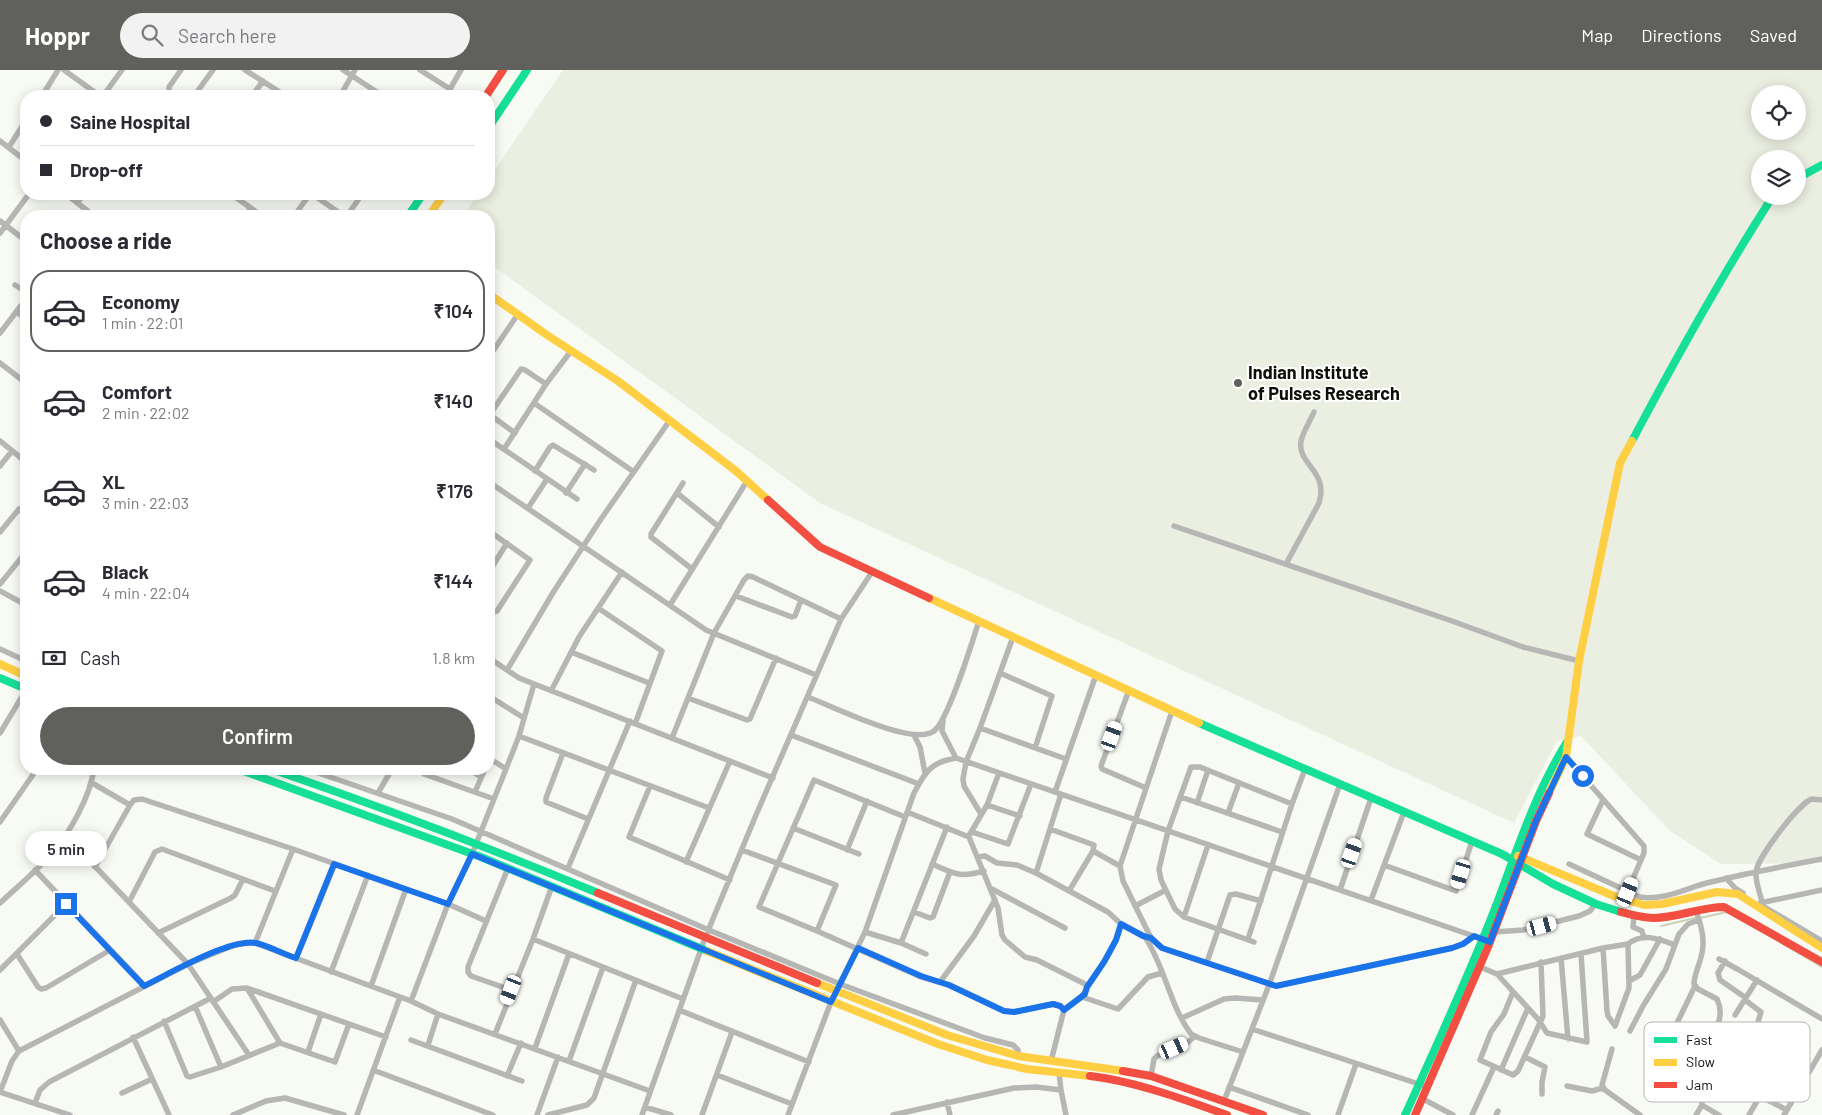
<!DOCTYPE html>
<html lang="en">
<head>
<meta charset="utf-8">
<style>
	body { margin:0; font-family:Barlow,sans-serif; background:#f2f2f3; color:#2b2b33; height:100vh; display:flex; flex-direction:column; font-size:19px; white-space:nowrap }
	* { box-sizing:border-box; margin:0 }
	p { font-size:16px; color:#7c7c81 }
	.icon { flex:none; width:28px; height:28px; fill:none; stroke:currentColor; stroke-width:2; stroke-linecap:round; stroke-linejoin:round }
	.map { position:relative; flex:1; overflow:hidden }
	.panel { position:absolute; left:20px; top:140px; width:475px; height:565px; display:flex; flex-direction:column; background:#fff; border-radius:20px; box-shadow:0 2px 12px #0003 }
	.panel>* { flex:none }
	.guide { position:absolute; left:20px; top:20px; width:475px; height:110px; border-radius:20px; box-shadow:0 2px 12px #0003; display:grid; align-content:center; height:110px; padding:0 20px; background:#fff }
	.tools { position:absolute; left:1751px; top:15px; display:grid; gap:10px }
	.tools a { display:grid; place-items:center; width:55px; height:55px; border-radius:50%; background:#fff; box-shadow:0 2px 12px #0003; font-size:25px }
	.end { position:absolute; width:22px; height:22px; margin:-11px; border:6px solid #1a73e8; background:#fff; box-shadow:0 0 0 2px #fff }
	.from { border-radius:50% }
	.bubble { position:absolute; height:35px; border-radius:18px; background:#fff; box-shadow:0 2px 12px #0003; font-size:16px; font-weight:600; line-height:35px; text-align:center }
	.car { position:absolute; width:15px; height:30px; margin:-15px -8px; border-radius:6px; box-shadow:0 0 4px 1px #0007; background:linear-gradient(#fff 24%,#345 0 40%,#fff 0 76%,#345 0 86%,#fff 0) }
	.guide b { display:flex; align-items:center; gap:18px; height:48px; font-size:19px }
	.guide b+b { border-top:1px solid #e1e1e2 }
	.guide i { width:12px; height:12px; background:#2b2b33 }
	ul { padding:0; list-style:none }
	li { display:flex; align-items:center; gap:15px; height:82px; margin:0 10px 8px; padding:0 10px; border:2px solid transparent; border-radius:20px }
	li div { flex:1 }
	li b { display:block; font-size:19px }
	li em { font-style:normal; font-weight:600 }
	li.active { border-color:#60615d }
	li>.icon { width:45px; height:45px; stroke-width:1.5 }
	h2 { padding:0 20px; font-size:22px; line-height:60px }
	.pay { display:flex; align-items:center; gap:12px; height:55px; padding:0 20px; font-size:19px }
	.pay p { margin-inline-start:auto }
	.cta { display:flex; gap:10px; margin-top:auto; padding:10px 20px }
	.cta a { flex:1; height:58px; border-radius:30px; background:#60615d; color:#fff; font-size:20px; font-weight:600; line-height:58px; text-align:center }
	header { display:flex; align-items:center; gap:30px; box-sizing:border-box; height:70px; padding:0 25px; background:#60615d; color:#fff }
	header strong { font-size:24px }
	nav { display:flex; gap:28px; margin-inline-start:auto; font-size:18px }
	.search { width:350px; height:45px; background:#f2f2f3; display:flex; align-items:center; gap:12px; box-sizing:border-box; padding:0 18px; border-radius:28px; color:#7c7c81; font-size:19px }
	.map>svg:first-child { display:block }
</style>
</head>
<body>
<header>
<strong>Hoppr</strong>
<div class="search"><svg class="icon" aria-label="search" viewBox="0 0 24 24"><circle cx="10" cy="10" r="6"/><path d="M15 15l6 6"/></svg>Search here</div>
<nav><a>Map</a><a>Directions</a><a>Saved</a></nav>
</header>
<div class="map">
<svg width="1822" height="1045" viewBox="0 0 1822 1045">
	<rect width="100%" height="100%" fill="#f8faf4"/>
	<path fill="#ebefe1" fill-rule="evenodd" d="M563 0H1822V793L1721 794 1670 761 1581 666 1557 671 1514 753 820 433 489 193V146H463L478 124H489V108ZM1760 24H1798V61H1760ZM1760 89H1798V126H1760Z"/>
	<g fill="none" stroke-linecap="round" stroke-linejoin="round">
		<path stroke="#cad2b8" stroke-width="2" d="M1700 848 1727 842
			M1661 856 1695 848
			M1783 874 1822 897"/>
		<path stroke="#b6b7b4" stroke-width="5.5" d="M64 0 100 26
			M245 0 286 26
			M343 0 383 26
			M420 0 450 19 461 0
			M42 26 58 0
			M103 26 122 0
			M175 26 169 22V17L181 0
			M194 26 213 0
			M252 26 263 11
			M340 26 355 0
			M0 71 26 91
			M9 77 26 50
			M66 124 94 146
			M231 124 262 146
			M312 124 344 146
			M77 133 84 124
			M245 146 251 138
			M294 146 310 124
			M347 146 362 124
			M0 151 26 171
			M0 163 29 124
			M15 215 26 222
			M17 242 26 249
			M0 263 26 229
			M489 287 518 244
			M0 293 26 313
			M534 333 634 402
			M515 363 493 347 492 343 493 340 521 299 525 300 546 314
			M489 369 577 429
			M0 371 26 392
			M504 379 546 314 571 281
			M0 396 12 381
			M535 401 550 377 553 375 594 400
			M489 412 706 560 816 605
			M683 413 651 464V467L692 499
			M566 423 585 394
			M677 423 719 457
			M528 438 547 409
			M1174 456 1452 551 1523 577 1579 591
			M489 461 530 490 497 541 492 543 489 540
			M0 462 19 439 26 445
			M1286 494 1319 433C1329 400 1297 395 1301 371 1303 362 1310 351 1314 342
			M489 502 507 473
			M0 514 26 482
			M0 521 26 535
			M736 526 792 547 795 546 801 530
			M670 535 747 411
			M598 538 662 581 635 654
			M0 579 26 591
			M571 582 649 613
			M489 588 519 608 773 708
			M507 600 554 521 601 449 670 350
			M1000 603 1052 626 1035 678
			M1129 620 1101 696 1102 699 1146 718
			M551 621 579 567 622 502
			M489 626 524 648
			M808 627C832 636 913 677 934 661 949 649 972 572 979 551
			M688 628 747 650 750 649 776 588
			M1172 641 1120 796 1123 811 1151 868 1162 878 1276 916 1452 878 1463 874 1474 866
			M943 650 942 661 956 688
			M980 658 1066 689
			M0 663 26 620
			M791 665 919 714
			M914 665 920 677 925 703
			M519 666 709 738
			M672 668 714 563 744 510 748 506 753 507 841 549
			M563 683 546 728V732L588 749
			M1566 687 1644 776V783L1626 825
			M489 688 506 699
			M307 699 452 749 709 860 840 914 985 968 1013 975 1018 980V986
			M421 699 424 704 494 729
			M468 699 481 707
			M92 713 130 735
			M650 716 629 767 730 810
			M475 722 485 699
			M1055 722 1096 605
			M378 723 392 699
			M1061 724 1036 803 1108 842 1121 854C1116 877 1100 898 1087 917
			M1181 727 1282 762
			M1603 730 1587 764 1641 790
			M1197 733 1208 700
			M987 735 1020 746
			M1228 743 1239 713
			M981 744 964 716 963 709 966 692 980 658 1013 567
			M905 747 814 710 759 837 817 861 921 907 949 915 1004 941 1014 942 1053 934 1061 936 1064 940 1082 927 1087 917 1085 914 1037 890 1025 887 1005 870 1002 865 998 838 969 767 907 742
			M0 752 37 699
			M793 758 859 784
			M1050 759 1094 775 1093 781 1069 821
			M972 762 1008 774 1031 714
			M970 764 987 735 999 703
			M65 765 188 894 249 985
			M1208 775 1184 847 1254 872
			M742 780 836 815 817 861
			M847 780 867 731
			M1093 781 1120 796
			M978 787 985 786 997 793 1017 795 1036 803
			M686 792 730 691
			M932 794C955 804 959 808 984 801
			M1569 794 1640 827C1665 831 1688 817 1711 812 1748 803 1785 796 1822 789
			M1384 795 1456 821 1472 771
			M95 797 130 735 134 730 142 729 293 779 448 834 486 851
			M508 798 468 897V902L471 906 511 920
			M568 798 630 651
			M35 800 145 916
			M1726 808 1735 818 1743 823
			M990 818 1065 858
			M1340 820 1371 728
			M1371 830 1404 742
			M129 832 155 782 162 779 275 821
			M1762 832C1760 823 1755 811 1756 802 1757 788 1799 733 1812 729L1822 730
			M0 833C18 816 38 800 53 782 71 761 90 726 94 699
			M1760 833 1822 820
			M1761 835 1822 871
			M1135 836 1166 820
			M914 842 930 848 933 847 950 802
			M1634 846 1633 857 1642 861 1644 868
			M1184 847 1175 839 1161 810 1159 799 1168 761 1191 697H1200L1292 734
			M1121 854 1148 868
			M865 862 901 873 926 884
			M1494 862 1523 860 1579 846 1590 841 1596 833
			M158 863 231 828 235 825 243 809
			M1145 867C1165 897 1170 936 1191 964L1199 968 1243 982
			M533 869 683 929
			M1248 869 1292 734 1305 699
			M255 873 293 779
			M901 873 947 757
			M1603 878 1607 941 1608 946 1615 956
			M17 884 38 917 41 919 46 918 110 880
			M1561 888 1568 969
			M296 889 335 794
			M1719 889 1739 900 1822 949
			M1725 891 1718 903 1720 910 1746 928
			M1207 892 1230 825 1236 824 1261 831
			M1480 897 1497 904 1538 949 1547 963 1587 972 1581 884
			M0 900 66 834
			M331 902 368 805
			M1497 904 1603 878 1628 874
			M1629 911 1640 905 1660 869
			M940 912 974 866 995 830
			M371 916 406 819
			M1513 922 1504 944 1491 962 1480 990 1513 1005 1518 1001 1543 946 1541 892
			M1082 927 1118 939 1148 907 1162 903
			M1745 930 1761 942 1755 962 1756 967 1810 1000
			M411 931 448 834 472 784 506 699 519 666 534 614
			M213 932 232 919 247 918
			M195 936 221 997
			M679 940 809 992
			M1735 945 1757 910
			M1182 948 1224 929 1235 928 1263 930
			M0 950 19 981
			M164 951 187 1006 190 1007 221 997 280 973
			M1677 953 1695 916
			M349 954 335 992 280 973 247 918 386 967
			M1615 956 1629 918 1628 874C1643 862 1659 869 1675 875
			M1252 959 1428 1017
			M1630 961 1643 936 1666 899 1679 864 1688 854 1699 850
			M495 964 533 869 552 816
			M133 967 169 1045
			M411 970 522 1011
			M428 975 438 944
			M535 978 569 884
			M1658 978 1675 991 1681 1001 1698 1018 1701 1023 1702 1035
			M1612 979 1602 1015 1605 1020 1640 1045
			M308 982 321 944
			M1525 987 1545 997 1542 1012V1024
			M569 991 603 897
			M1051 991 1064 940
			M373 1000 493 1045
			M1501 1000 1528 938
			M1059 1003 1061 1020
			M717 1005 792 1034
			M507 1006 521 973
			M1151 1006 1154 989 1157 986 1187 973 1194 967
			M1693 1012C1697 1001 1701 989 1706 978 1714 962 1726 947 1717 929L1698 919 1694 914C1694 905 1699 896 1701 887 1706 871 1701 855 1696 840
			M1567 1016 1592 1021 1603 1018
			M1229 1017 1308 1045
			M0 1022 12 991 19 981 188 894 237 874 255 873 411 931 438 944 650 1021
			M0 1022 70 1045
			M122 1023 152 1009
			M1423 1029 1453 1045
			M1224 1031 1269 915 1340 714
			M947 1032 950 1045
			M35 1033 40 1020 49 1012 211 928
			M645 1037 671 1045
			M1787 1040 1736 1014 1755 986 1804 1012
			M233 1045 266 1031 285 1028 344 1045
			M357 1045 400 927
			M537 1045 558 987
			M548 1045 587 1035 594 1028 636 910
			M642 1045 705 868 756 745 841 549 872 502
			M702 1045 732 962
			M788 1045 831 932 865 862 914 723C925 702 931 692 956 688L1491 872
			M893 1045 1014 1018 1036 1017 1061 1020 1066 1045
			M1338 1045 1356 994
			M1472 1045 1494 997
			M1496 1045 1498 1041
			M1696 1045 1702 1035 1719 1045
			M1749 1045 1760 1026
			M1784 1045 1822 980"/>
		<path stroke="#16e098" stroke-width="8" d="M489 57 527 0
			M1798 108 1822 95
			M408 146 423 124
			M1632 371C1676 288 1722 205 1773 126
			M0 608 26 619
			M1199 653 1502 784 1553 814 1596 834 1621 842
			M238 699 481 787 707 881
			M271 699C382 737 490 778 598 823
			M1405 1045C1435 979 1465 914 1492 846 1515 787 1533 726 1567 672"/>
		<path stroke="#ffcf43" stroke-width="8" d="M429 146 444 124
			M489 224 547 265 618 311 736 401 768 430
			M929 528 1199 653
			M0 594 26 606
			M1549 723 1566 687 1579 591 1620 393 1632 371
			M1518 786 1614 826 1644 835 1662 834 1717 822 1738 824 1822 878
			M707 881 938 974 987 990 1027 999 1090 1006
			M817 913 947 965 1018 986 1123 1001"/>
		<path stroke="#f24e42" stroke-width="8" d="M486 26 503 0
			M768 430 820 477 929 528
			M598 823 817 913
			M1621 842C1632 845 1642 848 1653 848 1677 848 1700 837 1724 837L1822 892
			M1123 1001 1151 1006 1263 1045
			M1090 1006C1134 1011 1186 1030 1227 1045
			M1415 1045 1488 877 1536 751 1549 723"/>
	</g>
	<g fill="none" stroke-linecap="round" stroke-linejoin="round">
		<path stroke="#1a73e8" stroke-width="6" d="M66 834 144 916C169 904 230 868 256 873 269 876 283 884 296 888L334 794 448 834 472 784 831 932 858 878 921 906 949 915 1004 941 1014 942 1053 934 1060 936 1064 940 1085 924 1087 917 1104 892 1116 870 1121 854 1143 866 1151 868 1162 878 1276 916 1452 878 1463 874 1474 866 1490 872 1536 751 1566 687 1583 706"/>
	</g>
	<circle fill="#60615d" stroke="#fff" stroke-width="2" cx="1238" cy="313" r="5"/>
	<g text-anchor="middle" stroke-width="4" stroke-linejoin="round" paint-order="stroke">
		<g font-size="18" font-weight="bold" fill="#0e0f0b" stroke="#fff" text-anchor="start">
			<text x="1248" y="309">Indian Institute<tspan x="1248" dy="21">of Pulses Research</tspan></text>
		</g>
	</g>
	<rect x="1644" y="952" width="166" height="80" rx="8" fill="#fff" stroke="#b7b7b6" stroke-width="1"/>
	<rect x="1654" y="967" width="23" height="6" fill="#16e098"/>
	<rect x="1654" y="989" width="23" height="7" fill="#ffcf43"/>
	<rect x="1654" y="1012" width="23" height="6" fill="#f24e42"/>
	<g font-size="14" fill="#0e0f0b">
		<text x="1686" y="975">Fast</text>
		<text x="1686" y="997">Slow</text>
		<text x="1686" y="1020">Jam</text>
	</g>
</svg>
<div class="tools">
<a><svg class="icon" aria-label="locate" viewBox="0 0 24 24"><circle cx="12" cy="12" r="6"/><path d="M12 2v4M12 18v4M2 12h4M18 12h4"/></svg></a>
<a><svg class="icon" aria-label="layers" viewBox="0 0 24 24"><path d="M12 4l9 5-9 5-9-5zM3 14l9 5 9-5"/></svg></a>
</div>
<i class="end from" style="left:1583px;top:706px"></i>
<i class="end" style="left:66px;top:834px"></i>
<div class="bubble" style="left:25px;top:761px;width:82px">5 min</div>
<i class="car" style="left:1112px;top:666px;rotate:20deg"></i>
<i class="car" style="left:1352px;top:783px;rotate:19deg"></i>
<i class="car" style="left:1461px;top:804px;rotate:197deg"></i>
<i class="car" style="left:1628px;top:822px;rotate:23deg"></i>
<i class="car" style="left:1542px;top:856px;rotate:75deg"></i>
<i class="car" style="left:511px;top:920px;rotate:201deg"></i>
<i class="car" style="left:1174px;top:978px;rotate:66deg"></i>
<div class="guide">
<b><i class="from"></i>Saine Hospital</b>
<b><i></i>Drop-off</b>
</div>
<section class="panel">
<h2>Choose a ride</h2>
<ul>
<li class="active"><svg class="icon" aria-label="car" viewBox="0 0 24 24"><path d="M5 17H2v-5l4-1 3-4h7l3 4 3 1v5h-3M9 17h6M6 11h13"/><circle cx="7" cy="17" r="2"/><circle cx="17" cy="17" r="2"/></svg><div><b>Economy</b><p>1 min · 22:01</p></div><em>₹104</em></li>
<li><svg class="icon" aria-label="car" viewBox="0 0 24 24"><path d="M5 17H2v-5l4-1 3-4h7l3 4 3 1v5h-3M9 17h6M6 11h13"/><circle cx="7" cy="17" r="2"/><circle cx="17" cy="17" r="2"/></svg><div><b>Comfort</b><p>2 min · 22:02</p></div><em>₹140</em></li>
<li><svg class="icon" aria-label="car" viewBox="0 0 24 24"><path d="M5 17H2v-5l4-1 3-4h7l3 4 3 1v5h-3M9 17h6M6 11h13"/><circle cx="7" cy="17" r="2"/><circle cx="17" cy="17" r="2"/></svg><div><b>XL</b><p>3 min · 22:03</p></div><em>₹176</em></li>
<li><svg class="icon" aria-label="car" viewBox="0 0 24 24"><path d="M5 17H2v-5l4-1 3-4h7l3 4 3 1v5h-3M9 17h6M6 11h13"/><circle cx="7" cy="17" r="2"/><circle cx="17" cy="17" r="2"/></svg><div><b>Black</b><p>4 min · 22:04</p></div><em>₹144</em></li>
</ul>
<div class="pay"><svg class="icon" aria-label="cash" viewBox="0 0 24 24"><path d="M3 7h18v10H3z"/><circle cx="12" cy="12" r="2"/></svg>Cash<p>1.8 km</p></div>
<div class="cta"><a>Confirm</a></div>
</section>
</div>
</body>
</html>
